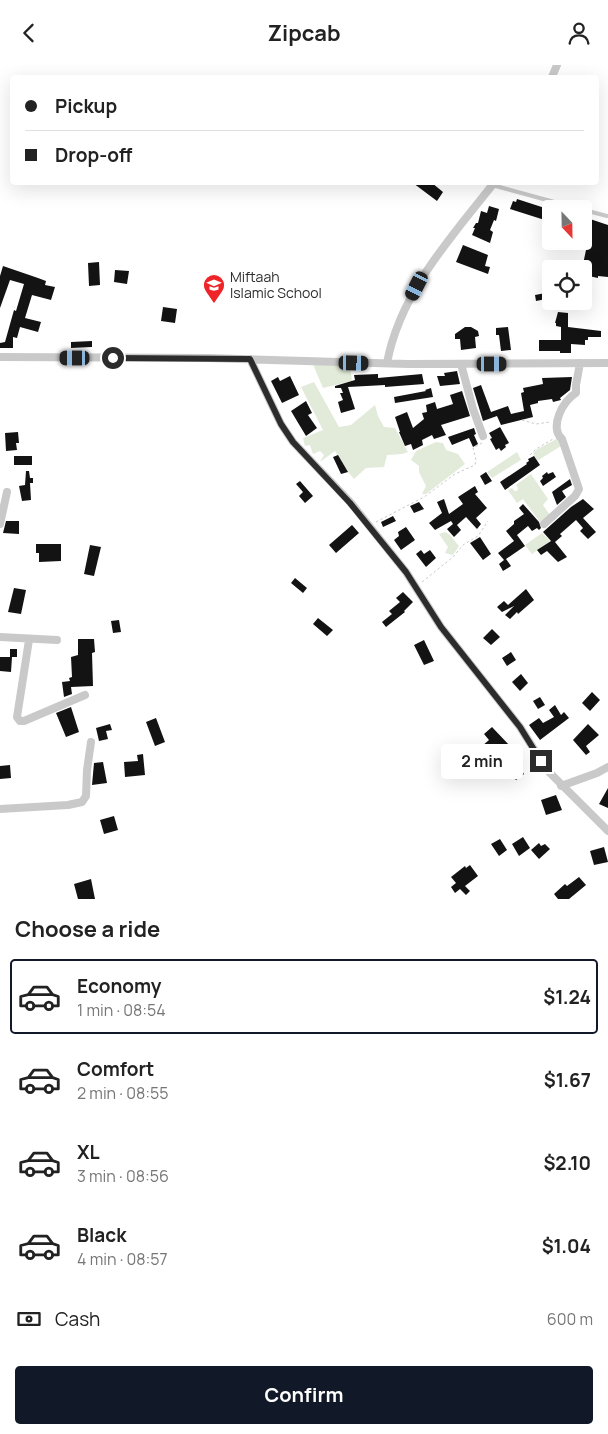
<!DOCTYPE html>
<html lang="en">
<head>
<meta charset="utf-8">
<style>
	body { margin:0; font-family:Manrope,sans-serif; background:#f6f6f6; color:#222; height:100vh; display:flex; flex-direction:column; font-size:19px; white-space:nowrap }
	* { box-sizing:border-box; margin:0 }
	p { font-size:16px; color:#767676 }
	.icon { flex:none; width:28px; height:28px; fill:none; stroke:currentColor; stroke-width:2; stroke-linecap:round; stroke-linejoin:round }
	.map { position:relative; height:834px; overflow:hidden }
	.details { display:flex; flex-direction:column; background:#fff; flex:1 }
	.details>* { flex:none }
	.banner { position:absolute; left:10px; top:10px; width:589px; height:110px; border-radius:5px; box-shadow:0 5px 20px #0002; display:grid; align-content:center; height:110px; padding:0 15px; background:#fff }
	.needle { width:32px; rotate:158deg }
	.tools { position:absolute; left:542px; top:135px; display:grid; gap:10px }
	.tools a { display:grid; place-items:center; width:50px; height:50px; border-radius:5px; background:#fff; box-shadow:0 5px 20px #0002; font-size:25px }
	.end { position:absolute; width:22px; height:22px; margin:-11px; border:6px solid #2c2c2c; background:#fff; box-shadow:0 0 0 2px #fff }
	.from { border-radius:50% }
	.bubble { position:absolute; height:35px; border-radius:5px; background:#fff; box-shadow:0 5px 20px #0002; font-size:16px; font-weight:700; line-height:35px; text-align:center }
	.car { position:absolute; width:15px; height:30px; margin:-15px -8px; border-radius:6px; box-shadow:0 0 4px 1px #0007; background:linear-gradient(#222 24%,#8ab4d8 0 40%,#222 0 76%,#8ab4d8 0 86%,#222 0) }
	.banner b { display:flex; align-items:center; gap:18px; height:48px; font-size:19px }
	.banner b+b { border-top:1px solid #e0e0e0 }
	.banner i { width:12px; height:12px; background:#222 }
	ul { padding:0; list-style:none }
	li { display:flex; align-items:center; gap:15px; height:75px; margin:0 10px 8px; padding:0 5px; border:2px solid transparent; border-radius:5px }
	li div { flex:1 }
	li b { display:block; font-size:19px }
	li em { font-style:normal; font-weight:700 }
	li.active { border-color:#111827 }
	li>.icon { width:45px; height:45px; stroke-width:1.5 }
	h2 { padding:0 15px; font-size:22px; line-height:60px }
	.pay { display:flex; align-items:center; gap:12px; height:55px; padding:0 15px; font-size:19px }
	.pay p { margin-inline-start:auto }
	.button { display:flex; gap:10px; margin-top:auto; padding:10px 15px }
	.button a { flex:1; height:58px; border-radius:5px; background:#111827; color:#fff; font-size:20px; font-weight:700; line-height:58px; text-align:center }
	header { display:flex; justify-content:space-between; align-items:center; height:65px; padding:0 15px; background:#fff; font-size:22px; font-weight:700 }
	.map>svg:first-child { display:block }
</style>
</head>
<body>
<header><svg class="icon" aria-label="back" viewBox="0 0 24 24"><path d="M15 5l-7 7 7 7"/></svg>Zipcab<svg class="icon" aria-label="person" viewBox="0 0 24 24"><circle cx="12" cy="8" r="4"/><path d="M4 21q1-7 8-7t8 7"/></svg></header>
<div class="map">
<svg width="608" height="834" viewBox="0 0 608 834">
	<rect width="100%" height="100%" fill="#fff"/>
	<path fill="#e2ebd9" d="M312 297 350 300 352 316 323 323Z
		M314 317 339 362 351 360 375 340 378 351 384 362 395 363 408 387 402 389 387 390 384 402 366 403 354 414 348 407 335 386 320 397 324 390 320 386 313 389 310 380 305 381 303 373 323 365 301 322Z
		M558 373 561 381 537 396 533 388 536 385Z
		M436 377 443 378 446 385 458 389 465 399 426 429H422L426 421 419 407V401L411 395 416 386Z
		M517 387 521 395 492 413 487 407Z
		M531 409 548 434 543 440 550 450 540 457 523 434 517 438 508 425 512 423 515 426H517L518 423 516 420Z
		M445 467 449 469 459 481 453 490 445 488 448 482 439 469Z
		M542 468 550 476 532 489 525 480Z"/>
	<path fill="#131313" d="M413 118H432L443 127 437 136Z
		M517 134 551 145V157L510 144 513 136 516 137Z
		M489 141 499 144 496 156 494 155 490 165 493 167 490 178 472 170 475 163H473L476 158H478L481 146 487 148Z
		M587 153 608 160V212L598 211V213L584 210V204H582L586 185 552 179V176H584V162Z
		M463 180 488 190 485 201 490 202 488 209 456 197Z
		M99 197 100 220 89 221 88 198Z
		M3 201 38 213 46 216 45 220 55 222 51 235 32 230 25 253 41 257 38 267 20 262 17 273 13 272V283H0V278L5 277 14 245 16 246 24 219 10 215 0 243V211Z
		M115 205 129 206 127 219 114 217Z
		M551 227V233L536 236 535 230Z
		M163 242 177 244 175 258 161 256Z
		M558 247 568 248V262L601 266V272H588V275H585V280L571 279V288H560V286H539V275H561V262L556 261V258H555Z
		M465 262H471L478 266 479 271 475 272 476 283 461 285 460 274H455V269Z
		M508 262 511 285 501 286 499 270H496V263Z
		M92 276V282L71 283V277Z
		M457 306 460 319 440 321 437 311H445L444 308Z
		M378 309V313L422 309 424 319 385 322V320L348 322 355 344 341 348 338 337 343 335 340 328H343L341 323H335V321L355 315 354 310Z
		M290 311 299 330 282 338 271 316 278 312 280 316Z
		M572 312 570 325 560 333 561 335 553 337 552 334 538 336V338L530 340 533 352 501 360 497 351 483 356 473 323 481 320 491 347 508 341 511 349 524 346 521 328 524 327 523 323 543 319 542 313Z
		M431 323 433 332 395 338 394 332 426 326 425 325Z
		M462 326 470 351 441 360 446 370 434 374 432 370 422 375 423 380 413 385 411 379 405 381 399 367H400L395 352 407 347 413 363 424 354 422 348 427 347 426 340 435 337 437 344 453 339 450 330Z
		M306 336 312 348 308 350 317 363 306 371 291 346Z
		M500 362 509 378 505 380 506 382 501 386 499 383 496 385 490 374 492 373 489 368Z
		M474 363 476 369 474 370 478 379 473 382 469 373 452 380 448 372Z
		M18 367 19 378H16L17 385 6 386 5 368Z
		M338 390 348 407 341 409 333 392Z
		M14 391H32V400H14Z
		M534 391 540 400 505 425 500 417 527 399 526 398 529 396 528 394Z
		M26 406H29L30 413H33V418H30L31 435 22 436 19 421 25 420Z
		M486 407 492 416 485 420 480 411Z
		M547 407 548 409 553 407 556 412 543 421 540 416 543 413 542 411Z
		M570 414 572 420 562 426 566 432 557 440 552 427Z
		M300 416 313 431 305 438 299 431 303 427 296 419Z
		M475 421 478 427 475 429 487 443 476 453 481 459 477 464 466 452 457 460 461 465 454 472 447 464 453 459 451 456 435 465 429 458 442 448 437 437 444 434 449 449 463 439 458 432Z
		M583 434 594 444 583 453 596 467 588 474 580 466 583 463 576 455 560 469 562 471 555 477 567 492 558 497 547 486 541 490 537 485 551 476 543 467 571 442Z
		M419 437 424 444 414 448 410 441Z
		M523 439 539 457 541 463 539 465 537 463 532 466 528 461 517 470 525 481 506 494 511 501 503 506 499 499 504 495 498 488 514 476 506 466 514 459V456L524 449 519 443Z
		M393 451 396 456 383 462 381 457Z
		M6 456H19V469L3 468Z
		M352 460 359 468 336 488 329 480Z
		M406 462 415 475 401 485 394 475 399 471 398 467Z
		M480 472 491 489 483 495 470 478Z
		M36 479H61V496L39 497V488H36Z
		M90 480 101 482 94 511 84 509Z
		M421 485 424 489 430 485 436 493 426 502 416 489Z
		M295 513 307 523 303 528 291 518Z
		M14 523 26 525 21 549 8 547Z
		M526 524 534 535 518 549 517 547 510 554 505 550 514 541 502 547 497 542 504 536 508 540Z
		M403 527 413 537 404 546 405 547 386 562 382 557 392 549 389 546 400 537 396 533Z
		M318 553 333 565 327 571 313 559Z
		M119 555 121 567 113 568 111 556Z
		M492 564 500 572 491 580 483 573Z
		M78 574H94L95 587 92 588 93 621 71 622 72 629 64 632 62 617 70 616 69 613 72 612 71 592 78 590Z
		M424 575 434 596 424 600 414 580Z
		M10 584H17V592H12L11 607 0 606V592H10Z
		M511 587 516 595 507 601 502 593Z
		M521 609 528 618 520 626 512 617Z
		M592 627 600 635 590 646 582 638Z
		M540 632 545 640 538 644 533 636Z
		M555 640 561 650 564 647 569 653 540 675 529 660 539 653 543 658 554 652 549 645Z
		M71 642 79 667 66 672 56 648Z
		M156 653 165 677 155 681 146 657Z
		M110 659 112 665 106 666 108 674 99 676 96 663Z
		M588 659 599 670 586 681 590 687 586 690 573 675Z
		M492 662 510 681 493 693 482 681 489 675 484 669Z
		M143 689 145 710 125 712 124 697 138 696 137 690Z
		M103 697 107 718 92 720 94 698Z
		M516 698 524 709 516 715 508 705Z
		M10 700 11 713 0 714V701Z
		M608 723V743L599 739Z
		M556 730 562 745 546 750 541 735Z
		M114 751 118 765 104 769 100 755Z
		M523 772 530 783 519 791 512 779Z
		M500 774 507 785 499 791 491 779Z
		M539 778 541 781 545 779 550 784 539 794 531 785Z
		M604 782 608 797 594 800 590 786Z
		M470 800 478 811 465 821 470 826 466 830 460 824 455 828 451 822 456 818 451 812 465 801 466 803Z
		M579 812 586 820 569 834H558L554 829 565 819 567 821Z
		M91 814 95 834H78L74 819Z"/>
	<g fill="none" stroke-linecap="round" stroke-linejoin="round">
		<path stroke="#c9c9c9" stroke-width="1" stroke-dasharray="2.5 2.5" stroke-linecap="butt" d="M522 355 536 359 550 357
			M530 390 536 384 553 374
			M376 457 424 432 455 409 475 400 476 395 473 383 482 378
			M422 517 453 492 463 480 478 471 488 456"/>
		<path stroke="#c9c9c9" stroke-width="4" d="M492 120 580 144
			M584 145 607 151"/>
		<path stroke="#c9c9c9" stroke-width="8" d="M552 12 557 0
			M0 292 208 293 408 299 608 298
			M250 294 281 359 293 377 351 438 406 507 441 562 520 662 547 705 608 766
			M387 298C400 228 451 172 494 118
			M461 299 473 344 483 371
			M0 459 7 427
			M544 459 575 431 579 424 562 374C549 362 563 335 576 328V320L580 298
			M0 572 57 575
			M29 575 17 652 20 656H24L85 630
			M561 721 597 708 608 702
			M0 744 68 740 82 737 86 731 87 705 91 677"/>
	</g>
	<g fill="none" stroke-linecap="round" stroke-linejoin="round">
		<path stroke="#2c2c2c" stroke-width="6" d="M113 293 250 294 281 359 293 377 350 438 406 507 441 562 520 662 541 696"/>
	</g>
	<defs>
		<g id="school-pin" transform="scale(1.125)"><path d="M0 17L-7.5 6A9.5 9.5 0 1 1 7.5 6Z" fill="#ee2429" stroke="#fff"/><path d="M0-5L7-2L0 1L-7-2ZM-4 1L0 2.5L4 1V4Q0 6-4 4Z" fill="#fff"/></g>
	</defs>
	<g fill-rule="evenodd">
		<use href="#school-pin" x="214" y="220"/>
	</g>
	<g text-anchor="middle" stroke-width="5" stroke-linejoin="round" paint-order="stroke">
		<g font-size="14" fill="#2c2c2c" stroke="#fff" text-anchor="start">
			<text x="230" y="217">Miftaah<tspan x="230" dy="16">Islamic School</tspan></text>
		</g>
	</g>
</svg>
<div class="tools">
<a><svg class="needle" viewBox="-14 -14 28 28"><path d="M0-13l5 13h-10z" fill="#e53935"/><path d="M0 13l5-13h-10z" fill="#767676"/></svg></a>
<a><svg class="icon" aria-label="locate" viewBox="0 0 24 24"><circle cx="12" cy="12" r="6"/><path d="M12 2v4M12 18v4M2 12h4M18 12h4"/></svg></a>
</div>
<i class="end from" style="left:113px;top:293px"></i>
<i class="end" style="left:541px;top:696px"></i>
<div class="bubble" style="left:441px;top:679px;width:82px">2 min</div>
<i class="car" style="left:417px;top:221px;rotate:207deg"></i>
<i class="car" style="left:75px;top:293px;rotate:270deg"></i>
<i class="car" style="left:354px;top:298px;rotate:91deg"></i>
<i class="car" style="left:492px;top:299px;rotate:90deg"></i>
<div class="banner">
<b><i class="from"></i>Pickup</b>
<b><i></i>Drop-off</b>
</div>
</div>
<section class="details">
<h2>Choose a ride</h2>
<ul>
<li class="active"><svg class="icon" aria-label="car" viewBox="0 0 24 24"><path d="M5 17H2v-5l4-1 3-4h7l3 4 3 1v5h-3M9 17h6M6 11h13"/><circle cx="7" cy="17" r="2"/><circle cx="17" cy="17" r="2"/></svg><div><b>Economy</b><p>1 min · 08:54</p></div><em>$1.24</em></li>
<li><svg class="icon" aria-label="car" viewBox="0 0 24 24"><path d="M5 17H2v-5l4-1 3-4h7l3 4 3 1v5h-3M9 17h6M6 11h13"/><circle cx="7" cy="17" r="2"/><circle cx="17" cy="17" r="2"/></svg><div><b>Comfort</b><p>2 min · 08:55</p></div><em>$1.67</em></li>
<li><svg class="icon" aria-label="car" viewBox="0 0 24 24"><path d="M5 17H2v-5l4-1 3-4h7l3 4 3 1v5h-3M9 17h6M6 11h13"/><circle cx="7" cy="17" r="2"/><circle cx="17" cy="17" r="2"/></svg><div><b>XL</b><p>3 min · 08:56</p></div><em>$2.10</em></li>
<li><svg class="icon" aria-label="car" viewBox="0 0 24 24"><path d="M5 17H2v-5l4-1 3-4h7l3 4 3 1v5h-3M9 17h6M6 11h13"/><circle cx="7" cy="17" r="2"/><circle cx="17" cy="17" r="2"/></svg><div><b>Black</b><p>4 min · 08:57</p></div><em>$1.04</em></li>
</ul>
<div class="pay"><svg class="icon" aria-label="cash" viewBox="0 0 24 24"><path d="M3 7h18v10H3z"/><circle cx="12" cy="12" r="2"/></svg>Cash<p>600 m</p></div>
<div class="button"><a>Confirm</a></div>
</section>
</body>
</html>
